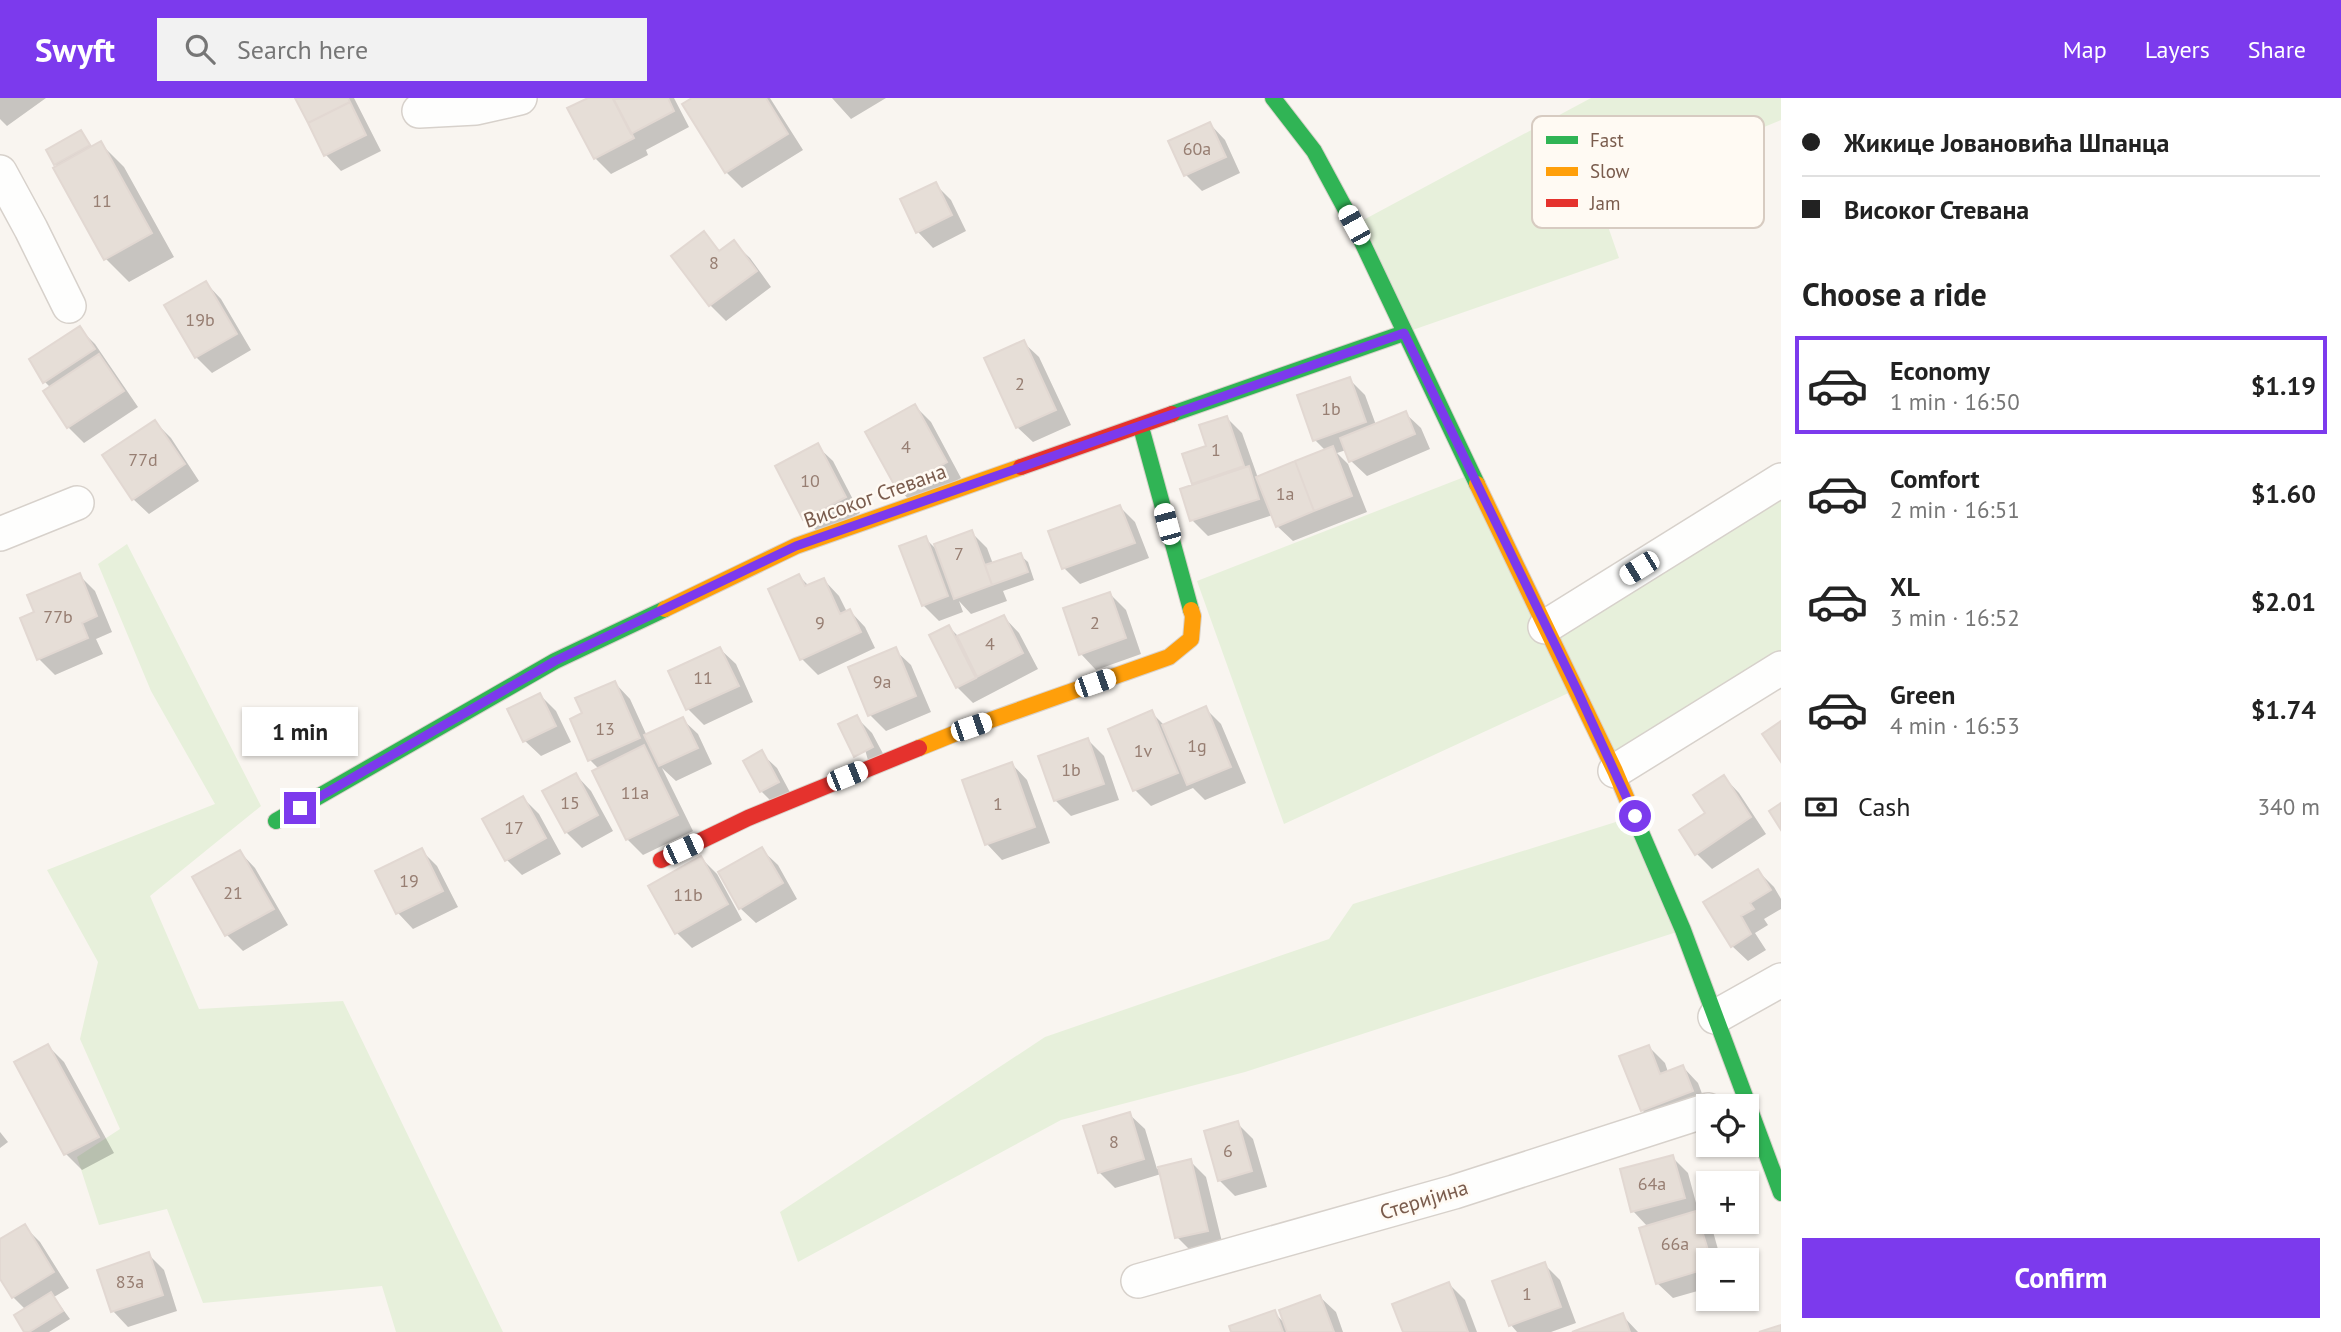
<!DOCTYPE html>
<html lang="en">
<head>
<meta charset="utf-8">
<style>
	body { margin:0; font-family:"PT Sans",sans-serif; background:#f2f2f2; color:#222; height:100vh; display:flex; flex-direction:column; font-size:26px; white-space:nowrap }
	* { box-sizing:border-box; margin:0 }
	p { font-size:23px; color:#767676 }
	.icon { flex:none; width:38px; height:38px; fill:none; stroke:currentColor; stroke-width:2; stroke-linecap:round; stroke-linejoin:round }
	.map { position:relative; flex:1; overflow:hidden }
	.details { display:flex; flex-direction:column; background:#fff; width:560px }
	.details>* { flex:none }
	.hud { display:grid; align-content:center; height:154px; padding:0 21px; background:#fff }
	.buttons { position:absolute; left:1696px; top:996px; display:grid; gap:14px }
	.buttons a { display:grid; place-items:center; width:63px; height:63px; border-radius:0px; background:#fff; box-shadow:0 2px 5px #0004; font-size:35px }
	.end { position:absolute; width:32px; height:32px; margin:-16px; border:9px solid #7c3aed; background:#fff; box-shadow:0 0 0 4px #fff }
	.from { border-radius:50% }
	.bubble { position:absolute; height:49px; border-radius:0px; background:#fff; box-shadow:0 2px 5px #0004; font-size:23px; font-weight:800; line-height:49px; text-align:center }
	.car { position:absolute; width:21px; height:42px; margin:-21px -10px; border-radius:9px; box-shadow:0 0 5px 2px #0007; background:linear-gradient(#fff 24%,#345 0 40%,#fff 0 76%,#345 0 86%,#fff 0) }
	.hud b { display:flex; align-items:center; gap:24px; height:66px; font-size:26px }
	.hud b+b { border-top:2px solid #e0e0e0 }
	.hud i { width:18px; height:18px; background:#222 }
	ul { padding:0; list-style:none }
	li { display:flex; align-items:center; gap:21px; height:98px; margin:0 14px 10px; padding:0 7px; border:4px solid transparent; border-radius:0px }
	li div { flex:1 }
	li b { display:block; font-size:26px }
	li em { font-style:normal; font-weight:800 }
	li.selected { border-color:#7c3aed }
	li>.icon { width:63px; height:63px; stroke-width:1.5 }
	h2 { padding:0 21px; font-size:32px; line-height:84px }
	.pay { display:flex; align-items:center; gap:18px; height:77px; padding:0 21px; font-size:26px }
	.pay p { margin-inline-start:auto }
	.button { display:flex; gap:14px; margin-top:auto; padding:14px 21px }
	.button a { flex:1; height:80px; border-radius:0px; background:#7c3aed; color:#fff; font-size:28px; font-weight:800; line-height:80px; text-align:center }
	header { display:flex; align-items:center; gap:42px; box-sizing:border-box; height:98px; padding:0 35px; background:#7c3aed; color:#fff }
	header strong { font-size:33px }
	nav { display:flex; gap:38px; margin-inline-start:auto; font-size:24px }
	.search { width:490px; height:63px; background:#f2f2f2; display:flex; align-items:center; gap:18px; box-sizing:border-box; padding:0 24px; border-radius:0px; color:#767676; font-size:26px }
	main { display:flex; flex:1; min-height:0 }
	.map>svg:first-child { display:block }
</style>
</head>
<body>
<header>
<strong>Swyft</strong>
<div class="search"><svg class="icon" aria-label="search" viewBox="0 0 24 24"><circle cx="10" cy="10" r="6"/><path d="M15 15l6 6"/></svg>Search here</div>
<nav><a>Map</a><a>Layers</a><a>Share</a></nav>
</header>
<main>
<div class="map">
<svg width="1781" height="1234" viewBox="0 0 1781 1234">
	<rect width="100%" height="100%" fill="#f9f5f0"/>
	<path fill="#e7f0db" d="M1591 0H1781V22L1597 97 1619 160 1404 235 1354 127Z
		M1472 376 1545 529 1781 382V570L1615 673 1575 592 1284 726 1197 483Z
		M127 446 261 708 150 798 199 911 343 903 503 1234H396L382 1188 203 1205 167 1111 99 1127 77 1059 120 1031 80 941 98 864 47 772 215 706 151 593 98 466Z
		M1635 718 1683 832 1245 974 1061 1022 798 1164 780 1114 1045 939 1329 841 1353 806Z"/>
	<path fill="#0003" d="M0 0H46L7 28 0 21Z
		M297 0H354L381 53 341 73 326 57Z
		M592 0H674L689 29 646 52 648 57 611 76 595 60Z
		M695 0H770L803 52 742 90 726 74Z
		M832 0H886L851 21Z
		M1210 26 1225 42 1240 75 1202 93 1186 77 1171 44Z
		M81 34 93 50 101 46 124 69 174 159 129 184 106 161 56 66Z
		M935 86 951 102 966 133 933 150 918 134Z
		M704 135 721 154 734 145 750 160 771 189 726 223 710 207Z
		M206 185 221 201 251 252 212 275 196 259 166 208Z
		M80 231 95 246 138 309 84 345 68 329 51 290 45 284Z
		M1023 244 1039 259 1071 327 1033 344 1017 329Z
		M1349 281 1365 297 1376 327 1405 315 1421 330 1430 351 1367 378 1351 363 1346 352 1337 355 1348 366 1367 414 1293 443 1277 428 1273 417 1208 438 1192 422 1196 388 1193 385 1208 349 1227 320 1242 335 1258 380 1326 353 1315 342Z
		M915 308 931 324 961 380 914 406 898 391Z
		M155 324 171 340 199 383 149 416 133 401Z
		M817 348 833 363 860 415 820 436 804 421Z
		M1120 409 1135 424 1149 460 1080 486 1064 470Z
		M971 434 987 450 993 466 1020 457 1028 464 1034 482 1003 493 1007 503 971 516 959 503 963 514 939 523 923 507 925 440 939 454Z
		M79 477 95 493 112 534 96 541 103 556 55 577 39 561 37 515Z
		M799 478 809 488 824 482 839 498 847 514 850 513 865 529 875 550 818 577 802 561Z
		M1110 496 1126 512 1141 556 1096 572 1081 556Z
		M1004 519 1019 535 1038 571 973 605 957 589 949 529 959 539Z
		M720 551 736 566 753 604 704 627 688 611Z
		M895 552 911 567 931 614 886 633 870 617Z
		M615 585 630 601 647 638 682 621 698 636 712 666 676 683 662 670 693 733 643 757 627 741 599 671 590 662 584 616Z
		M540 597 556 613 571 644 541 658 525 643Z
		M1205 610 1221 626 1246 685 1205 702 1193 690 1151 708 1135 692 1110 632 1152 615 1165 628Z
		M856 619 872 635 888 665 871 673Z
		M1088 642 1104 658 1119 702 1071 718 1055 702Z
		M761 655 777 670 793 700 777 709 761 693Z
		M1012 666 1027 682 1050 745 1002 762 987 746Z
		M576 677 591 693 613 733 582 750 566 734Z
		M1724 679 1739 695 1766 736 1712 771 1696 755 1708 716Z
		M523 700 539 716 561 756 522 777 506 761Z
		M421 752 437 768 458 809 413 831 398 815 377 774Z
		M762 752 778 767 797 801 756 825 740 810Z
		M240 754 255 770 288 827 243 853 227 837 194 779Z
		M701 760 717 776 742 822 692 850 677 835Z
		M1758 773 1774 789 1781 801V811L1764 821 1768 827 1755 835 1766 852 1748 863 1732 848 1706 805Z
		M48 948 64 964 114 1055 82 1072 66 1056 17 965Z
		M1649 949 1665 965 1668 974 1683 969 1698 985 1707 1009 1658 1028 1642 1012Z
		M1129 1016 1145 1031 1157 1071 1190 1063 1206 1079 1223 1148 1193 1155 1177 1139 1161 1076 1115 1090 1099 1074Z
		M1237 1025 1253 1041 1267 1089 1235 1098 1219 1082Z
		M0 1034 8 1044 0 1050Z
		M1672 1059 1688 1075 1699 1116H1697L1712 1130 1721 1162H1708V1190L1673 1200 1657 1185 1648 1129 1633 1113Z
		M24 1128 40 1144 69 1190 54 1199 70 1221 49 1234H26V1212L13 1199 0 1178V1143Z
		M148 1156 164 1172 177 1213 128 1229 113 1213Z
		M1544 1166 1560 1182 1576 1225 1551 1234H1517L1511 1227 1495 1184Z
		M1449 1186 1465 1202 1477 1234H1404Z
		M1320 1199 1336 1214 1343 1234H1233L1274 1214 1286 1227Z
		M1622 1217 1638 1234H1577Z"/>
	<path fill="#e6ded7" stroke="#e2d8d2" stroke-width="2" d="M295 0H348L350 4 308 25Z
		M588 0H613L634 40 594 61 567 10Z
		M668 0 674 13 631 36 613 1Z
		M692 0H766L788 36 725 75 682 6Z
		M350 4 366 37 324 58 308 25Z
		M1210 24 1226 59 1184 78 1168 43Z
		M81 32 90 47 54 67 46 52Z
		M101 43 152 135 104 162 53 70Z
		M936 84 952 117 916 135 900 101Z
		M704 133 719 153 734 142 757 173 709 208 671 158Z
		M206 183 237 236 195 260 164 207Z
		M80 228 95 251 43 285 29 261Z
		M1024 242 1056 312 1016 330 984 260Z
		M99 256 124 293 67 330 43 293Z
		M1350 279 1366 324 1313 343 1297 297Z
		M915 306 947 364 897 392 865 334Z
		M1406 313 1415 336 1349 364 1340 340Z
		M1227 318 1244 368 1192 386 1182 356 1206 348 1199 327Z
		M155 322 185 366 132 402 102 357Z
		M818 345 846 399 803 422 775 368Z
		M1333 348 1352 398 1314 413 1295 363Z
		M1295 363 1314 413 1276 429 1256 379Z
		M1249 368 1259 401 1190 423 1180 391Z
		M1120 407 1135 445 1062 471 1048 433Z
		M972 432 992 487 954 501 934 446Z
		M926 438 948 498 922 508 899 448Z
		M1021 455 1028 474 992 487 985 467Z
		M80 475 97 518 82 525 88 540 37 562 20 520 34 514 27 497Z
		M799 476 805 488 824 480 840 516 850 511 861 534 800 562 768 491Z
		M1110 494 1126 540 1079 557 1063 510Z
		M1004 517 1023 555 977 579 957 538Z
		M949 527 976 580 956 590 929 537Z
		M720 549 739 588 686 612 668 573Z
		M896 549 916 598 868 618 848 569Z
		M615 583 640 640 588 663 570 621 582 615 575 600Z
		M540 595 556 628 523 644 507 611Z
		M1206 608 1231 669 1187 687 1162 627Z
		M1152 612 1178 675 1133 693 1108 631Z
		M857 617 873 649 854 659 838 626Z
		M683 619 698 650 659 668 644 637Z
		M1781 623V664L1762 636Z
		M1088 640 1104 686 1054 703 1038 658Z
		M644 647 678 717 626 742 592 673Z
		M762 652 779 684 760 694 743 663Z
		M1012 664 1035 729 985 747 962 682Z
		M576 675 598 717 565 735 542 693Z
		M1724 677 1751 719 1695 757 1679 732 1705 715 1693 697Z
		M523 698 546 740 505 763 482 721Z
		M1781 705V732L1769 713Z
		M762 749 783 785 739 811 718 774Z
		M422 750 443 793 396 816 375 773Z
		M240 752 274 811 225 838 192 779Z
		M701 758 728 806 675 836 648 788Z
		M1758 771 1771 792 1750 805 1754 811 1741 818 1751 836 1731 849 1703 804Z
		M48 946 99 1039 64 1057 14 964Z
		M1649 947 1660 976 1683 967 1693 993 1641 1013 1619 958Z
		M1130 1014 1144 1061 1098 1075 1083 1028Z
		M1238 1023 1252 1073 1218 1083 1204 1033Z
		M1673 1057 1685 1100 1631 1114 1620 1071Z
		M1191 1061 1208 1133 1175 1140 1158 1069Z
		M1696 1113 1711 1162H1708V1170L1656 1186 1639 1130Z
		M25 1126 54 1174 12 1200 0 1181V1141Z
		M149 1154 163 1197 111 1214 97 1172Z
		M1545 1164 1561 1209 1509 1228 1492 1183Z
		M1449 1184 1468 1234H1403L1392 1206Z
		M51 1194 63 1213 29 1234H24L14 1217Z
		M1320 1197 1334 1234H1287L1279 1212Z
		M1275 1212 1283 1234H1231L1229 1228Z
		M1623 1215 1630 1234H1572Z
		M1781 1227V1234H1759Z"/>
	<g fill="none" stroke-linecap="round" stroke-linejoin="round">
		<g stroke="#d7d1cb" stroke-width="36">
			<path id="street" d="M419 13 476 10 520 0
				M0 74 31 131 69 208
				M0 436 77 405
				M1545 529 1781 382
				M1615 673 1781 570
				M1715 919 1781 882
				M1138 1183 1454 1094 1708 1012"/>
		</g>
		<g stroke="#d9d2cb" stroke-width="18">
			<path id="fast" d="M1273 0 1314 53 1354 127 1477 386
				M1172 316 1404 235
				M1141 329 1191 512
				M276 723 555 563 665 511
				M1637 725 1683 832 1781 1095"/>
		</g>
		<g stroke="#d9d2cb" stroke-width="18">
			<path id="slow" d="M1477 386 1615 673 1637 725
				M665 511 796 448 1021 369
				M919 650 971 629 1169 559 1191 541 1193 518 1191 512"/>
		</g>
		<g stroke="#d9d2cb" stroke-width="18">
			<path id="jam" d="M1021 369 1172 316
				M661 762 748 720 919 650"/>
		</g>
		<use href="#street" stroke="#fefefd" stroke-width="33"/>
		<use href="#fast" stroke="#30b455" stroke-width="16"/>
		<use href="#slow" stroke="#ff9f0a" stroke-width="16"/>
		<use href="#jam" stroke="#e5322d" stroke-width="16"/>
	</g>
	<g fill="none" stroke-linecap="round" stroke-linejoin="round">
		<path stroke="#7c3aed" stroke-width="9" d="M300 710 555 563 796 448 1404 235 1577 592 1635 718"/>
	</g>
	<g text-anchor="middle" stroke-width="5" stroke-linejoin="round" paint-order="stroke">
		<g font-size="18" fill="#977e72">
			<text x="1197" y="57">60a</text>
			<text x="102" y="109">11</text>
			<text x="714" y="171">8</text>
			<text x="200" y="228">19b</text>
			<text x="1020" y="292">2</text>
			<text x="1331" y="317">1b</text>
			<text x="906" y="355">4</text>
			<text x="1216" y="358">1</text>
			<text x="143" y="368">77d</text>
			<text x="810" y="389">10</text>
			<text x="1285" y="402">1a</text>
			<text x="959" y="462">7</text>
			<text x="58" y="525">77b</text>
			<text x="820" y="531">9</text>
			<text x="1095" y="531">2</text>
			<text x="990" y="552">4</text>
			<text x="703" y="586">11</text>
			<text x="882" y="590">9a</text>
			<text x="605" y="637">13</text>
			<text x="1197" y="654">1g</text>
			<text x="1143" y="659">1v</text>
			<text x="1071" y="678">1b</text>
			<text x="635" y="701">11a</text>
			<text x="570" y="711">15</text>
			<text x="998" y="712">1</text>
			<text x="514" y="736">17</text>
			<text x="409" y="789">19</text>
			<text x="233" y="801">21</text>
			<text x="688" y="803">11b</text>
			<text x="1114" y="1050">8</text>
			<text x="1228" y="1059">6</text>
			<text x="1652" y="1092">64a</text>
			<text x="1675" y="1152">66a</text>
			<text x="130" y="1190">83a</text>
			<text x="1527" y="1202">1</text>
		</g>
		<g font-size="21" fill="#7a5c4d" stroke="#fffaf3">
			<text transform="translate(875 398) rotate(-20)" y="7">Високог Стевана</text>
			<text transform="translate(1424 1102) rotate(-17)" y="7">Стеријина</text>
		</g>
	</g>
	<rect x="1532" y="18" width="232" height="112" rx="10" fill="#fffaf3" stroke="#d7cbc1" stroke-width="2"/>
	<rect x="1546" y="38" width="32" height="8" fill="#30b455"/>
	<rect x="1546" y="69" width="32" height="9" fill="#ff9f0a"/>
	<rect x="1546" y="101" width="32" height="8" fill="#e5322d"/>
	<g font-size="19" fill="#7a5c4d">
		<text x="1590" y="49">Fast</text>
		<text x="1590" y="80">Slow</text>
		<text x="1590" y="112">Jam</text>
	</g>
</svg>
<div class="buttons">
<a><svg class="icon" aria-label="locate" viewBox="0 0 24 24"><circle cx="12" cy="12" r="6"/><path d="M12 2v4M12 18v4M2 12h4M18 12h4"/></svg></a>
<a>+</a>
<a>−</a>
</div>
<i class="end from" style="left:1635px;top:718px"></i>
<i class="end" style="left:300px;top:710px"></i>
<div class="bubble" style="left:242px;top:609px;width:116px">1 min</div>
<i class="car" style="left:1354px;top:127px;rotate:331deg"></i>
<i class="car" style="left:1167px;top:426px;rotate:345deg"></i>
<i class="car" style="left:1639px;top:470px;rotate:238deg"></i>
<i class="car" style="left:1095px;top:585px;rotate:71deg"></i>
<i class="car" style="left:971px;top:629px;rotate:71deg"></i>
<i class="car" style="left:847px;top:678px;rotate:68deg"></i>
<i class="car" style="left:683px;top:751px;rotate:65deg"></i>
</div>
<section class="details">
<div class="hud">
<b><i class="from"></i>Жикице Јовановића Шпанца</b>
<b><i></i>Високог Стевана</b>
</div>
<h2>Choose a ride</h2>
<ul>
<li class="selected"><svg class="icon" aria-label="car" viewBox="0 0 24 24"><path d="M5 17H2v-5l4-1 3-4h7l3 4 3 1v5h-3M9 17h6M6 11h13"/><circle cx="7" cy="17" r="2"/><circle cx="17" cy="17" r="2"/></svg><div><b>Economy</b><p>1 min · 16:50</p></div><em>$1.19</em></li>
<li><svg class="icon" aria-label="car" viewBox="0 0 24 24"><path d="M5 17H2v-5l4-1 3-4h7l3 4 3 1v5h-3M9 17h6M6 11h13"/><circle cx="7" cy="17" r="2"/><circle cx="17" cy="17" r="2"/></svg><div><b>Comfort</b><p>2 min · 16:51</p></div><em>$1.60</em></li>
<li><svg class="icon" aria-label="car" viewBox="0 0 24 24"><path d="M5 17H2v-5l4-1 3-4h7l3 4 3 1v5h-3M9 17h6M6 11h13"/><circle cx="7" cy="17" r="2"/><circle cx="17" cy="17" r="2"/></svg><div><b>XL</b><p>3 min · 16:52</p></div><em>$2.01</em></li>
<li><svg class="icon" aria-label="car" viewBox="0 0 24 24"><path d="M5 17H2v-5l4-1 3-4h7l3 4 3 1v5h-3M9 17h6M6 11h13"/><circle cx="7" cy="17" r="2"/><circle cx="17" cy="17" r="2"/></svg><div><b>Green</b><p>4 min · 16:53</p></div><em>$1.74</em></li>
</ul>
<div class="pay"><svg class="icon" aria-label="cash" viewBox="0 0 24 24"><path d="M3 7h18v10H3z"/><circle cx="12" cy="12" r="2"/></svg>Cash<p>340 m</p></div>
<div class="button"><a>Confirm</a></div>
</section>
</main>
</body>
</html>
